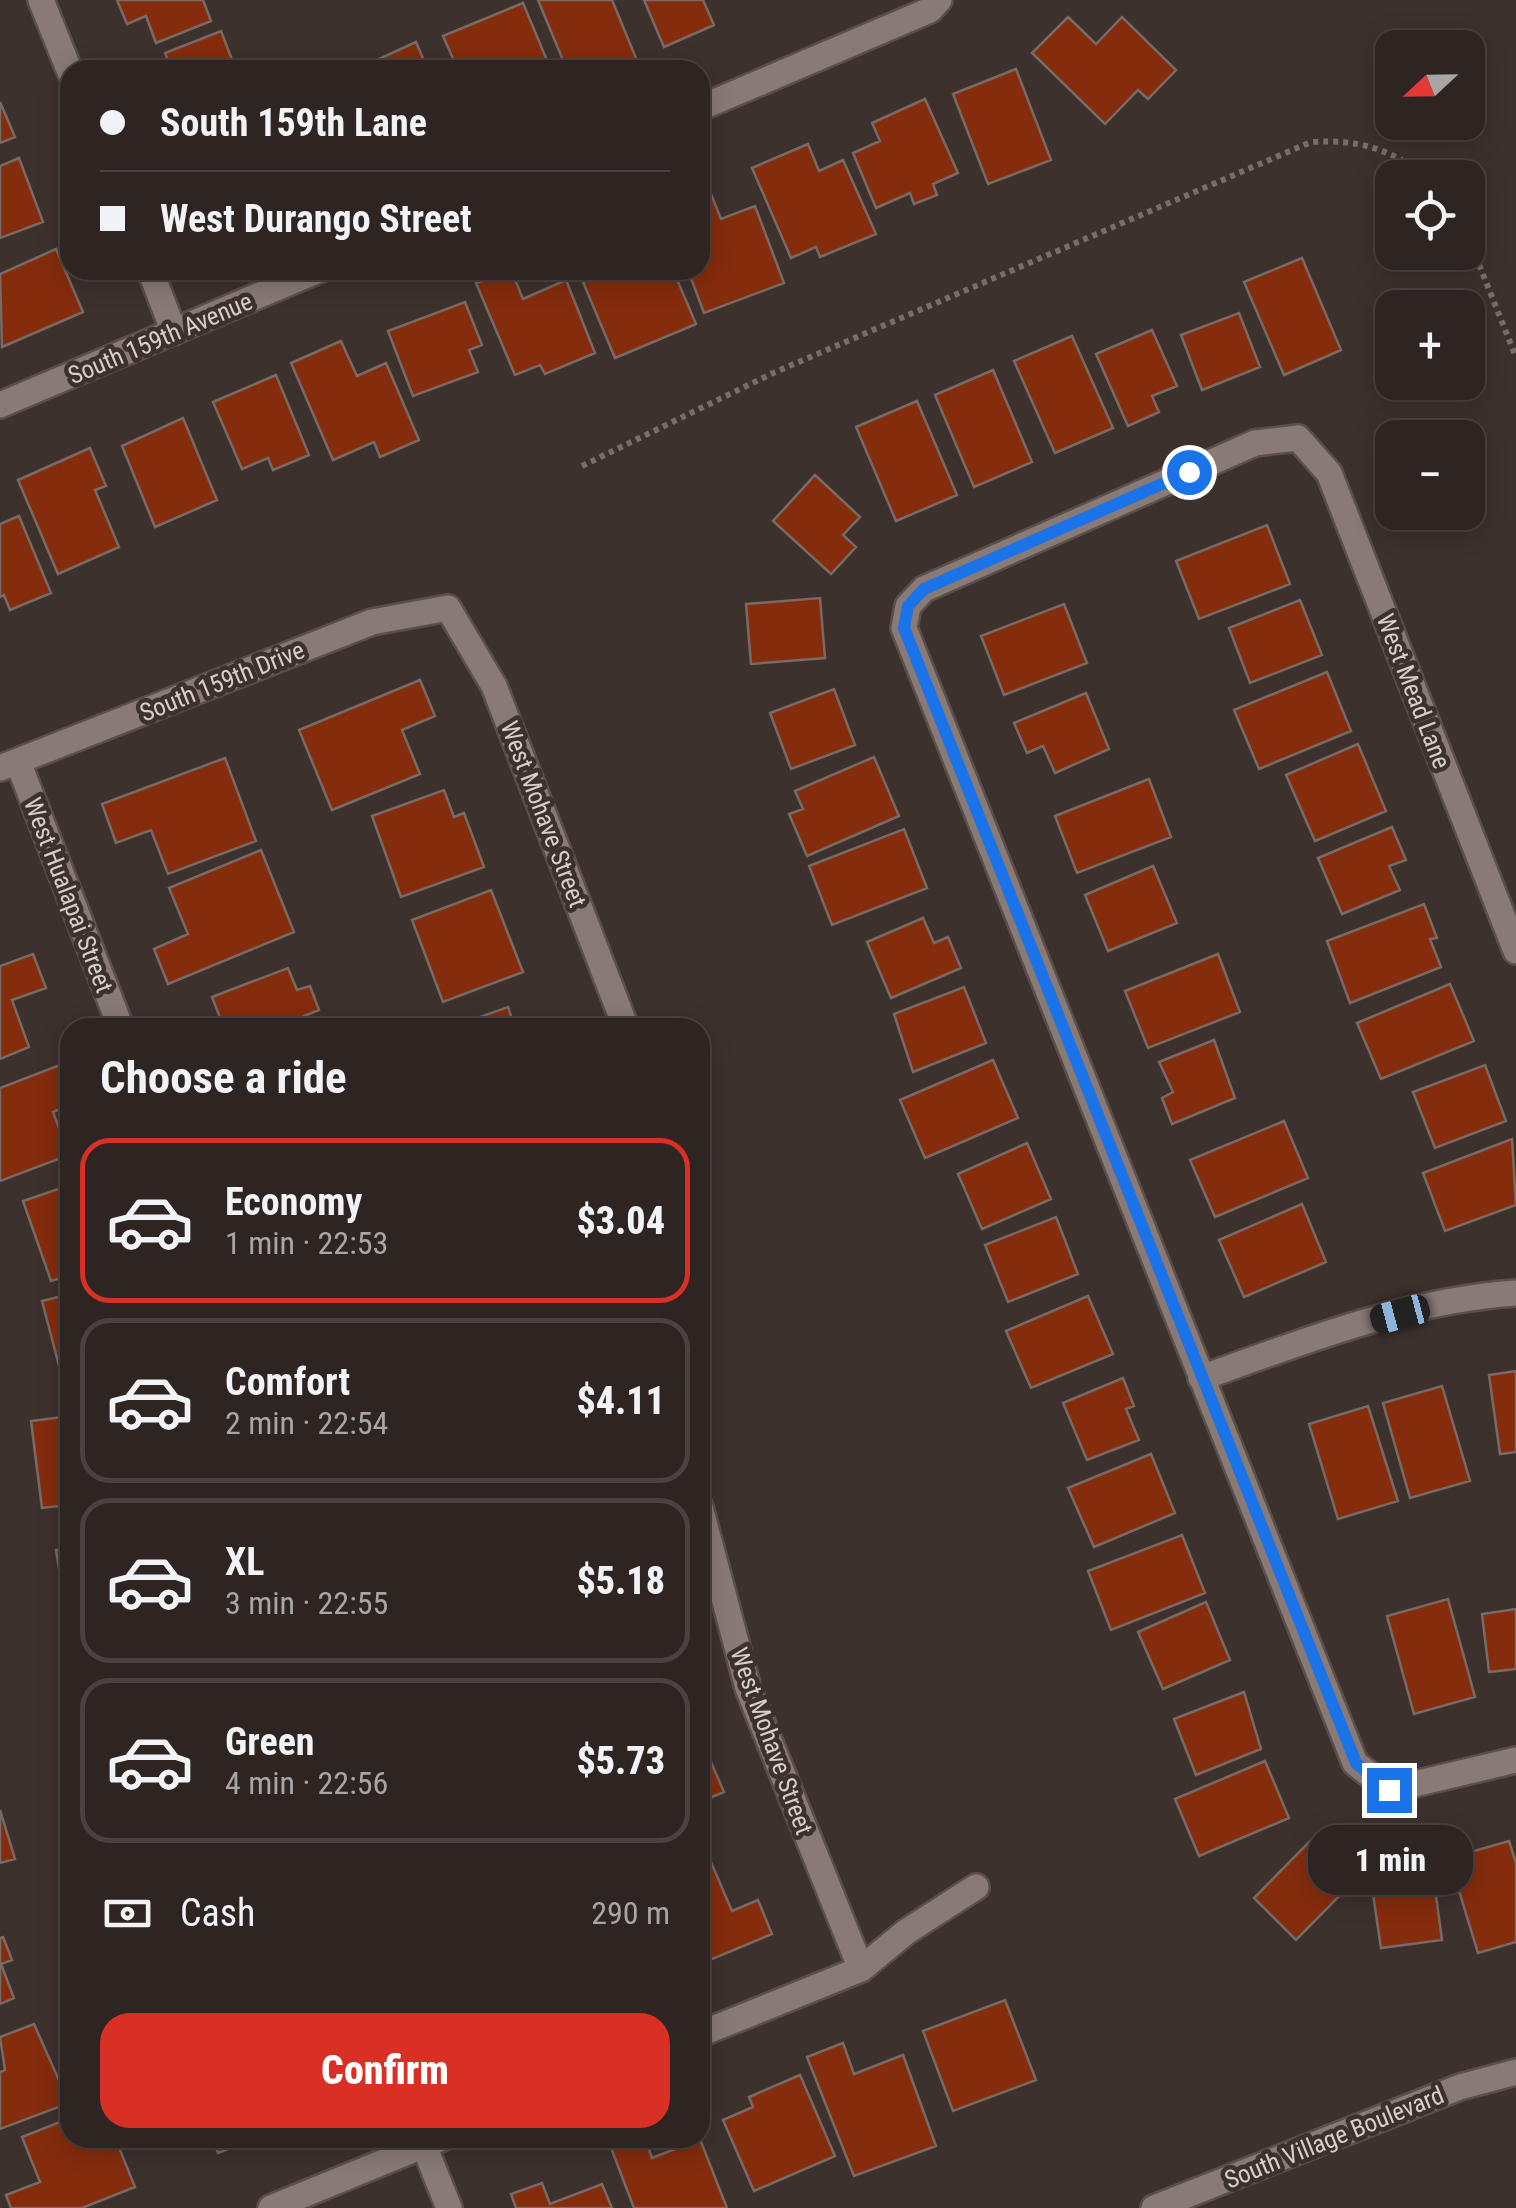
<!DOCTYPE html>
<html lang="en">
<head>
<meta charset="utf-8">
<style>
	body { margin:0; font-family:"Roboto Condensed",sans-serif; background:#362d2a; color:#f1f3f6; height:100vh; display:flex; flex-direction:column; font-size:38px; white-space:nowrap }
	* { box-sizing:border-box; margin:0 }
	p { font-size:32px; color:#a7a5a5 }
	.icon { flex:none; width:55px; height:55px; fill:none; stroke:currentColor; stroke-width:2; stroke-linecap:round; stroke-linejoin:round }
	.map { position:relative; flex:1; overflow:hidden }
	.side { position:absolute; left:60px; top:1018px; width:650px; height:1130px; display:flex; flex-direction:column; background:#2e2522; border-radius:30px; box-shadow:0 5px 25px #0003,0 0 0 2px #494240 }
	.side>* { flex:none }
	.hud { position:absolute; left:60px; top:60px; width:650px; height:220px; border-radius:30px; box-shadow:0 5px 25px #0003,0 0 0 2px #494240; display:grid; align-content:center; height:220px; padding:0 40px; background:#2e2522 }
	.needle { width:65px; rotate:248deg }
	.buttons { position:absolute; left:1375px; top:30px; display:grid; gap:20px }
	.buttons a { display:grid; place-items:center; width:110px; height:110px; border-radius:20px; background:#2e2522; box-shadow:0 5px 25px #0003,0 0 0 2px #494240; font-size:50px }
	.end { position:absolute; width:45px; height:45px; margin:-22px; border:12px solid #1a73e8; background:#fff; box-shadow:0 0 0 5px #fff }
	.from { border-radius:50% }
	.bubble { position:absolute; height:70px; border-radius:30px; background:#2e2522; box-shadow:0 5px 25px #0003,0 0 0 2px #494240; font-size:32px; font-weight:800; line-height:70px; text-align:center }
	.car { position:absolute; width:30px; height:60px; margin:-30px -15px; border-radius:12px; box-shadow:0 0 8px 2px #0007; background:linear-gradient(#222 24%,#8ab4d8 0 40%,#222 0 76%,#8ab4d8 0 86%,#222 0) }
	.hud b { display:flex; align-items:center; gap:35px; height:95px; font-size:38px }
	.hud b+b { border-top:2px solid #494240 }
	.hud i { width:25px; height:25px; background:#f1f3f6 }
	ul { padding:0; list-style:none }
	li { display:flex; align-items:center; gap:30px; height:165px; margin:0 20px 15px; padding:0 20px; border:5px solid #494240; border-radius:30px }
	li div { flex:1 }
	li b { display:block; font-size:38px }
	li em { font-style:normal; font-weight:800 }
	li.active { border-color:#d93025 }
	li>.icon { width:90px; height:90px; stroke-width:1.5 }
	h2 { padding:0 40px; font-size:45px; line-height:120px }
	.pay { display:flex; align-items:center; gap:25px; height:110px; padding:0 40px; font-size:38px }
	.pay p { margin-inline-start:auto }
	.button { display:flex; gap:20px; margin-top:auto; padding:20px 40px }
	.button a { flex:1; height:115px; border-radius:30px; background:#d93025; color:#fff; font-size:40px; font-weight:800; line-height:115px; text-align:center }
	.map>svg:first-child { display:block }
</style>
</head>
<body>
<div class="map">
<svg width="1516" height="2208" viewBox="0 0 1516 2208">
	<rect width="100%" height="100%" fill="#3d312d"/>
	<path fill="#852c0d" stroke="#786a65" stroke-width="2.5" d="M117 0H203L211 21 156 43 146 16 127 24Z
		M538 0H612L636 58 609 70H567Z
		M644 0H703L714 25 664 47Z
		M523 3 551 70H458L443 36Z
		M1068 17 1096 44 1122 17 1176 70 1148 99 1138 90 1105 124 1032 53Z
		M221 31 236 70H172L165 53Z
		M416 42 428 70H355Z
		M1016 69 1051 160 988 184 953 94Z
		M925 99 958 173 933 184 937 195 914 204 910 193 876 208 853 153 880 141 872 123Z
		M0 102 15 137 0 143Z
		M808 144 819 171 843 160 876 234 820 257 816 247 791 258 752 168Z
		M19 158 43 222 0 238V166Z
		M709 189 721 219 755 206 784 283 704 313 688 270H700V192Z
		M56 249 83 312 2 347 0 274Z
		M1302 258 1341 350 1284 375 1244 282Z
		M511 270 523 299 566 280 595 353 545 374 540 365 515 375 476 283Z
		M612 270H673L696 324 615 358 583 282Z
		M465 302 482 345 469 350 478 372 413 396 388 331Z
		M1239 313 1260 367 1202 390 1181 335Z
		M1152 330 1177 386 1152 396 1159 412 1128 426 1096 354Z
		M1072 336 1113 428 1055 453 1014 361Z
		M341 341 357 376 386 363 419 440 380 457 374 442 333 460 291 363Z
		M993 370 1032 462 974 487 935 395Z
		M276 375 309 455 273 470 268 458 242 469 213 402Z
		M917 401 957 495 896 521 856 427Z
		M183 418 217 500 155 527 122 446Z
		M90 448 106 486 95 490 119 547 58 574 18 480Z
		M815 475 860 517 843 535 856 547 831 574 773 521Z
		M19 516 51 593 10 610 4 595 0 597V524Z
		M1267 525 1290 584 1199 619 1176 561Z
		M820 598 825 658 751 664 746 604Z
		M1300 600 1322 655 1250 683 1229 628Z
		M1064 604 1087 663 1004 695 981 636Z
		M1327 672 1351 731 1259 769 1234 710Z
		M420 680 435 716 402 730 420 774 332 810 299 730Z
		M834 689 855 745 791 769 770 713Z
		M1086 693 1109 749 1055 773 1043 746 1027 753 1014 723Z
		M1358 744 1386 811 1315 841 1286 775Z
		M874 757 899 816 807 856 789 814 803 809 795 791Z
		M225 758 256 841 168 874 151 830 116 843 102 804Z
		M1149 779 1171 837 1077 873 1055 816Z
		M444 790 454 817 464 813 484 867 401 897 372 816Z
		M1392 827 1406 860 1389 866 1400 890 1342 914 1318 858Z
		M904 829 927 888 832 925 809 866Z
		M261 850 294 932 168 984 154 949 188 934 169 888Z
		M1153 866 1177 923 1108 951 1085 895Z
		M491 890 523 972 443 1002 412 920Z
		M1424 904 1437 938 1430 939 1441 967 1350 1003 1327 941Z
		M923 918 934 943 948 937 961 968 891 998 867 942Z
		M33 954 46 988 12 1000 29 1047 0 1059V966Z
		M1218 954 1240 1012 1148 1048 1125 991Z
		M288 968 297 990 310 986 319 1010 304 1016 309 1028H224L212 997Z
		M1450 984 1474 1041 1381 1079 1357 1023Z
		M964 987 986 1043 913 1072 894 1014Z
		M508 1007 515 1028H449Z
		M1214 1040 1235 1098 1172 1124 1162 1098 1173 1092 1159 1062Z
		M993 1060 1018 1118 925 1158 900 1100Z
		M70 1061V1105L53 1112 69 1155 0 1181V1088Z
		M1485 1065 1506 1121 1435 1148 1413 1092Z
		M1284 1121 1308 1178 1215 1217 1190 1160Z
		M1512 1139 1516 1205 1445 1231 1423 1173Z
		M1027 1143 1051 1199 982 1229 958 1174Z
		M70 1185V1275L51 1281 23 1201Z
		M1302 1204 1326 1262 1244 1297 1219 1240Z
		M1056 1217 1078 1274 1008 1302 985 1245Z
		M70 1294V1383L64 1385 42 1301Z
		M1088 1296 1113 1354 1031 1388 1006 1331Z
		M1516 1371V1452L1500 1454 1489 1375Z
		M1123 1378 1134 1406 1126 1409 1139 1440 1087 1460 1063 1403Z
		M1442 1386 1470 1481 1410 1498 1383 1403Z
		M1368 1406 1398 1501 1338 1519 1309 1424Z
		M70 1416V1505L42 1508 31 1421Z
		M1151 1454 1175 1513 1094 1547 1068 1488Z
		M1182 1535 1205 1593 1111 1630 1088 1571Z
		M70 1548V1617L67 1618 56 1550Z
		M1448 1599 1475 1697 1414 1714 1387 1616Z
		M1206 1602 1230 1660 1163 1689 1138 1632Z
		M1516 1609V1669L1489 1672 1482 1614Z
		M1244 1692 1261 1749 1196 1775 1174 1719Z
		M708 1755 724 1792 700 1802V1759Z
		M1265 1761 1289 1818 1199 1856 1175 1799Z
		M0 1810 15 1859 0 1863Z
		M1313 1838 1355 1880 1296 1940 1254 1898Z
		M1509 1841 1516 1863V1942L1478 1953 1449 1858Z
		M711 1862 732 1911 758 1900 772 1934 700 1964V1867Z
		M1432 1866 1442 1940 1381 1948 1370 1874Z
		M3 1937 12 1960 1 1964 14 1998 0 2004V1938Z
		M1005 2000 1036 2080 953 2111 923 2031Z
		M34 2024 69 2103 0 2129V2072L5 2070 0 2037Z
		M843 2043 854 2074 903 2055 936 2146 854 2176 807 2057Z
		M800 2075 835 2156 754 2191 723 2120 753 2107 749 2097Z
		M70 2118V2138H121L125 2147 120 2150 135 2187 82 2208H11L6 2195 40 2182 22 2137Z
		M212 2138H258L218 2153Z
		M614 2138H645L652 2158 700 2139 727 2208H634L608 2140Z
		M542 2183 550 2204 602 2184 612 2208H516L511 2194Z"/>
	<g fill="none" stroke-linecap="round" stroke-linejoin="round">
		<g stroke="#5a4f4c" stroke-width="30">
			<path id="minor" d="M41 0 70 72
				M700 108 930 10 939 0
				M150 270 174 332
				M0 405 319 270
				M18 762 121 1028
				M0 768 372 622 448 608 494 686 626 1028
				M1516 951 1329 473 1298 438 1255 443 924 589 908 606 904 628 1355 1763 1389 1790 1516 1760
				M1201 1378C1302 1342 1408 1300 1516 1293
				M700 1507 748 1688 861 1969
				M700 2034 861 1969 906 1932 976 1887
				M421 2138 449 2208
				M271 2208 442 2138"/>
		</g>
		<g stroke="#5a4f4c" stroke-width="30">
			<path id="tertiary" d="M1154 2208 1460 2087 1516 2072"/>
		</g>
		<path stroke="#776d69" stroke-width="6" stroke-dasharray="5 5" stroke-linecap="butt" d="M1468 237 1516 357
			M582 466 773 373 1311 142C1360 139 1390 149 1429 178"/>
		<use href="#minor" stroke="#897a76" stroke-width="25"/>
		<use href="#tertiary" stroke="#897a76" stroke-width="25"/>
	</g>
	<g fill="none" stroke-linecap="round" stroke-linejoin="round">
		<path stroke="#1a73e8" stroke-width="12" d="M1189 472 924 589 908 606 904 628 1356 1763 1389 1790"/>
	</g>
	<g text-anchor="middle" stroke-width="9" stroke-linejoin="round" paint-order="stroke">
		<g font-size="25" fill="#d7cfcd" stroke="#3d312d">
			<text transform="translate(160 338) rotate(-23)" y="9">South 159th Avenue</text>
			<text transform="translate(222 681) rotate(-22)" y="9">South 159th Drive</text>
			<text transform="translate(1414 691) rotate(69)" y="9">West Mead Lane</text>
			<text transform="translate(544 814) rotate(69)" y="9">West Mohave Street</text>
			<text transform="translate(69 895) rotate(69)" y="9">West Hualapai Street</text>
			<text transform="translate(772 1741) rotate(70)" y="9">West Mohave Street</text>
			<text transform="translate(1334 2137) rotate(-22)" y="9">South Village Boulevard</text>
		</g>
	</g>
</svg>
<div class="buttons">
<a><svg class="needle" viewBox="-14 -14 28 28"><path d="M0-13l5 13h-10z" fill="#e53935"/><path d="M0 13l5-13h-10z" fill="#a7a5a5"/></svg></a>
<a><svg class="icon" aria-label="locate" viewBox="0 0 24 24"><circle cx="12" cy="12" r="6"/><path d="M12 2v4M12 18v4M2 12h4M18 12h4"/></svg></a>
<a>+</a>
<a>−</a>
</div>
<i class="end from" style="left:1189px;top:472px"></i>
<i class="end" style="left:1389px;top:1790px"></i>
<div class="bubble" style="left:1308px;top:1825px;width:165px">1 min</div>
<i class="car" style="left:1400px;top:1314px;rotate:255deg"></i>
<div class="hud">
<b><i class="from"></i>South 159th Lane</b>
<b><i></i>West Durango Street</b>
</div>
<section class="side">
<h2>Choose a ride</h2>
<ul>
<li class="active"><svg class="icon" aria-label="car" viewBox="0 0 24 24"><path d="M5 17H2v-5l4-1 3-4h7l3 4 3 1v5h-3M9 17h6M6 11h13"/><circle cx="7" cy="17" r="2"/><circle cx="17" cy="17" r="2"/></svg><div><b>Economy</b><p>1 min · 22:53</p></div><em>$3.04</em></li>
<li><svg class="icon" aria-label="car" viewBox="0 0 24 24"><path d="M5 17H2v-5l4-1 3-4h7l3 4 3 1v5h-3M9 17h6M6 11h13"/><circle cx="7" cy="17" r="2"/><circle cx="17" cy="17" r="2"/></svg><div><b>Comfort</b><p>2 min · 22:54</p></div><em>$4.11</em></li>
<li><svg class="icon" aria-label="car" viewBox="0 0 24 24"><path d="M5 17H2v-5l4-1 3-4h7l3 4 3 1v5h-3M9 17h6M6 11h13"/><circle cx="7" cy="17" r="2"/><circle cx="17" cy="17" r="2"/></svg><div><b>XL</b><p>3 min · 22:55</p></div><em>$5.18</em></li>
<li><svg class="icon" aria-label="car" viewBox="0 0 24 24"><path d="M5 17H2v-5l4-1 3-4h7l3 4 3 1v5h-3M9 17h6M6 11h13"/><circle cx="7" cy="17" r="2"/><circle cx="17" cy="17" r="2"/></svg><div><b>Green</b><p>4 min · 22:56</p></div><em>$5.73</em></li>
</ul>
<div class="pay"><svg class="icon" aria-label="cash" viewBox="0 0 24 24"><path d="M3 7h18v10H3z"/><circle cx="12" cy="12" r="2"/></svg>Cash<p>290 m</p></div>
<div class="button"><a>Confirm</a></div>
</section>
</div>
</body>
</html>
